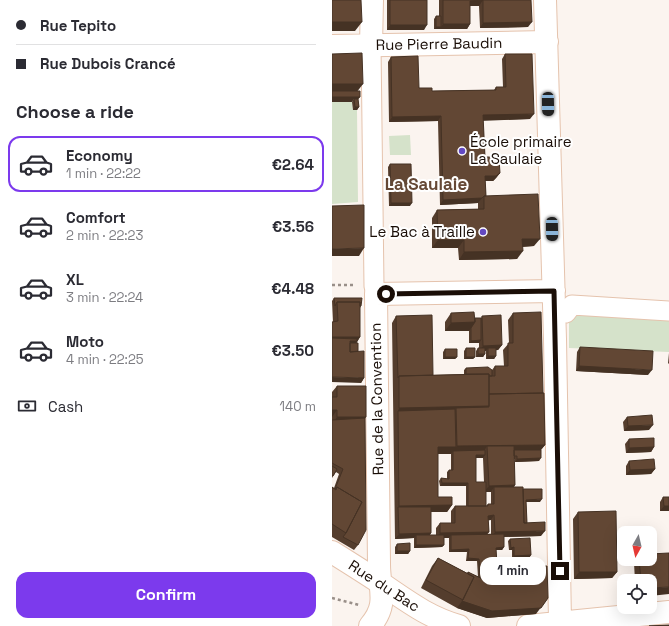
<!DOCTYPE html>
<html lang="en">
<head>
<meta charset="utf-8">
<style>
	body { margin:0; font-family:"Space Grotesk",sans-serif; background:#f2f2f3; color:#2b2b33; height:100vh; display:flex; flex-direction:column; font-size:15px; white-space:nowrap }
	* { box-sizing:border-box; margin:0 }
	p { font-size:13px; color:#7c7c81 }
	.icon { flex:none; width:22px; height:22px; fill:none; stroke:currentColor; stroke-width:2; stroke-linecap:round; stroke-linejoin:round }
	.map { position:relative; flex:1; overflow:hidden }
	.details { display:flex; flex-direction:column; background:#fff; width:332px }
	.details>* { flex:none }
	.hud { display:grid; align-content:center; height:88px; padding:0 16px; background:#fff }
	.needle { width:26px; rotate:188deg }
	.controls { position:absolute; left:285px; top:526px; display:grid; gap:8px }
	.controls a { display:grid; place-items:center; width:40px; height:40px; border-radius:8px; background:#fff; box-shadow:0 4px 16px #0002; font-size:20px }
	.end { position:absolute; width:18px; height:18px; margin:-9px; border:5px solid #1a0e07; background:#fff; box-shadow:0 0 0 2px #fff }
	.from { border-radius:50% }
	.bubble { position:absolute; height:28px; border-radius:12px; background:#fff; box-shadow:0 4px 16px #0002; font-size:13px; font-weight:800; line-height:28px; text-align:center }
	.car { position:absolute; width:12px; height:24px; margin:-12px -6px; border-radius:5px; box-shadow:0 0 3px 1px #0007; background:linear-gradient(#222 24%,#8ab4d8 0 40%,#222 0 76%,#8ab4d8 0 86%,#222 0) }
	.hud b { display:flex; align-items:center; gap:14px; height:38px; font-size:15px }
	.hud b+b { border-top:1px solid #e1e1e2 }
	.hud i { width:10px; height:10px; background:#2b2b33 }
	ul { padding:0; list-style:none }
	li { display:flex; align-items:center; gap:12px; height:56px; margin:0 8px 6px; padding:0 8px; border:2px solid transparent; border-radius:12px }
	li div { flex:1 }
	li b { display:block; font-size:15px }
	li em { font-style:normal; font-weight:800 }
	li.active { border-color:#7c3aed }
	li>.icon { width:36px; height:36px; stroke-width:1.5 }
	h2 { padding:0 16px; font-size:18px; line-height:48px }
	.pay { display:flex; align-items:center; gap:10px; height:44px; padding:0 16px; font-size:15px }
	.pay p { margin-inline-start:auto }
	.action { display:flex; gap:8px; margin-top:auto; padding:8px 16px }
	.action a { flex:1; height:46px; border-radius:12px; background:#7c3aed; color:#fff; font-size:16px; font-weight:800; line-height:46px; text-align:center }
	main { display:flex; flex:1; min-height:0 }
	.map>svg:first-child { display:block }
</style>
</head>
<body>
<main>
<section class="details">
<div class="hud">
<b><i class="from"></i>Rue Tepito</b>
<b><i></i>Rue Dubois Crancé</b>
</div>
<h2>Choose a ride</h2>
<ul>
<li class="active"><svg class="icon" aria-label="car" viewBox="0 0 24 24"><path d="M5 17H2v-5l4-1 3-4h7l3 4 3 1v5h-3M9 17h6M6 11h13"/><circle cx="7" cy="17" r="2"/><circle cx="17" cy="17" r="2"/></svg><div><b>Economy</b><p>1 min · 22:22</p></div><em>€2.64</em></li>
<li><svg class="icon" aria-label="car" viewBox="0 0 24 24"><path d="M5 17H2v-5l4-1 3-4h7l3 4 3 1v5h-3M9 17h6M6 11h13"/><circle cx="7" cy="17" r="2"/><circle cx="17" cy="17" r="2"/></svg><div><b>Comfort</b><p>2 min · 22:23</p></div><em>€3.56</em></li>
<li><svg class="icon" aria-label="car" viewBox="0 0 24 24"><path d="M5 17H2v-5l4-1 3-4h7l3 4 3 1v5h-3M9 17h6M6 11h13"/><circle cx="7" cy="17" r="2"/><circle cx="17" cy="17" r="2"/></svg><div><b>XL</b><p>3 min · 22:24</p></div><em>€4.48</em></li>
<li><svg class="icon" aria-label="car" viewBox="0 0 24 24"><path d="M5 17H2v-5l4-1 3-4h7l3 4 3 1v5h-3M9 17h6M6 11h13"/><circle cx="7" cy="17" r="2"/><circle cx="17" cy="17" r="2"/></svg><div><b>Moto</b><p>4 min · 22:25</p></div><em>€3.50</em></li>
</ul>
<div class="pay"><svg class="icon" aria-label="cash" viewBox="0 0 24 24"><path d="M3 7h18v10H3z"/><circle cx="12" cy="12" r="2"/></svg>Cash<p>140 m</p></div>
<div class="action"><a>Confirm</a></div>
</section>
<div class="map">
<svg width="337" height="626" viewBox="0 0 337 626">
	<rect width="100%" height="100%" fill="#fbf4ef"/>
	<path fill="#d5e2ca" d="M0 102H20L21 110H25L26 202 0 204Z
		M78 135 79 155H58L57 136Z
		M241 312 337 319V352L237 348V322Z"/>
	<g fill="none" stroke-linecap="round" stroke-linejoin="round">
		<g stroke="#e5c3ad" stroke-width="21">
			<path id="pedestrian" d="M39 45 42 286 44 294
				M234 313 240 305 337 311"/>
		</g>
		<g stroke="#e5c3ad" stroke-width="24">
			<path id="minor" d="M213 0 223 339 228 622
				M39 45 40 0
				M0 46 215 42
				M0 552C16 562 32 572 47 582 74 600 95 617 127 626
				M38 626C57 604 47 590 47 564L44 294 222 291
				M196 626 337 612"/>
		</g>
		<path stroke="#998f89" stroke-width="2.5" stroke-dasharray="3 3" stroke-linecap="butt" d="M0 285H23
			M0 598 27 605"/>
		<use href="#pedestrian" stroke="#fff" stroke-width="19"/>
		<use href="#minor" stroke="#fff" stroke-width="22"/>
	</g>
	<path fill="#543d2d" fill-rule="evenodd" d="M55 0H95L92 30H55Z
		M107 0H199L196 27 148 28 147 6H138V24L135 29H102V19L104 16H107Z
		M173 54 198 119 151 120 153 157 168 173 164 178 161 181H153L154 196 202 246 190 247 185 259 127 260 126 248H100V218L105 210 146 209V203L108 205 106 121 57 122 56 62 59 57 87 88 100 91 162 90 164 87H171L170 59Z
		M26 91 28 97 26 99 27 107 25 110H21L20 102Z
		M58 164 78 206H57L56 167Z
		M2 298 29 306 28 308V337L24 343 32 378 29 383 1 322 0 301Z
		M119 313 143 318H149L150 316 170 345 166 350H164V356L162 359H154V351H153V354L151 357H144V351L146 348H147V343H137V331H113V322Z
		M181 313 211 393 213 445 209 450 207 461 183 462V459H182L183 485 182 487 191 489 208 502H194L195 523 209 536 172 537V547L170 550H164L162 573H181L186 565 194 567 204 614 155 618 125 608 89 588 100 566 106 558 135 573 136 572 146 577 145 561H134L135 552H117V538H112V545L110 547 82 548V538L63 539 60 323 64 316 101 375 132 374V370L134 368 160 370 163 366H172L171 350 177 343 176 320ZM106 454H119V470H117L115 472V479L109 478 107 481 108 486H134V506H123L119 511V523H108L104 528V535H98L99 533V512H115L120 505 106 497ZM144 458H151L152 482H144ZM154 492H159V504H156L154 506ZM156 520H159V534H155L157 532Z
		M248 347 316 375 244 371 245 352Z
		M134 348 143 357 141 359H132V351Z
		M113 349 125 357 123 359H111V352Z
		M337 353V364L336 363Z
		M5 386 34 417 33 418 26 545 22 550 0 537V487L2 488 7 474 4 472 0 478V392Z
		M295 417 317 430 292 431 291 422Z
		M297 439 322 447 319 452 294 453 293 444Z
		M297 461 323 469 319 474 294 475V466Z
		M331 497H337V511H328V502Z
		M246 512 285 572 280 578 242 579 241 519Z
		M178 539 199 555 197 558H180V550H177L176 541Z
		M65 544 78 551 76 554H63V547Z
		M304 559H318V581H303L302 563Z"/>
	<path fill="#453224" d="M151 0 147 6H135L138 1Z
		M0 22H30L23 31H0Z
		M200 22 196 27 148 28 151 23Z
		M111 24H138L135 29H102L104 27H109Z
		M58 25H95L92 30H55Z
		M0 84H31L24 93H0Z
		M0 97H28L24 102 22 99 20 102H0Z
		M23 107H27L25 110H21Z
		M202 114 198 119 148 121 151 115Z
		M109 116 106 121 57 122 60 117Z
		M168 173 164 178 161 181H150L153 176Z
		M150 198 146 203 108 205 111 200Z
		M59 203H80L78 206H57Z
		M190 239H208L202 246 185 247Z
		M106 240H132L126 248H100Z
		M32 248 27 256H0V249Z
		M191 251 185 259 127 260 132 252Z
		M143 322 137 331H113L119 323Z
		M0 337H28L24 344H0Z
		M149 340 147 343H137L139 341Z
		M170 345 166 350 156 351V348L154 351H147L151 346Z
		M146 354H153L151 357H144Z
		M156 356H164L162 359H154Z
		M113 357H125L123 359H111Z
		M134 357H143L141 359H132Z
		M247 366 320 370 316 375 244 371Z
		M0 377 32 378 29 383 0 382Z
		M157 406 151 415 124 408 118 416 66 411 67 408Z
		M0 410H5L0 417Z
		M5 417H34L29 424H0Z
		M321 425 317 430 292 431 296 426Z
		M213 445 207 452 179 453 155 446 151 453 121 451 125 446Z
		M106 447H124L119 454H101Z
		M322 447 319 452 294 453 297 448Z
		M144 455H153L151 458H142Z
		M209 458 207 461 183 462 185 459Z
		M323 469 319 474 294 475 298 470Z
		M110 483H136L134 486H108Z
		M183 485 178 492 162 487 159 492H152L157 486Z
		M210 499 208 502H192L194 500Z
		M120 505 115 512H66V507L67 506Z
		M332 506H337V511H328Z
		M162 515 159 520 153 521 156 516Z
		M213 531 209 536 160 537 163 532Z
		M157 532 153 537 119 535 117 538H104L108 533Z
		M99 533 96 538 84 535 82 538 63 539 67 534Z
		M84 545H112L110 547 82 548Z
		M172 547 170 550H162L164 548Z
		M182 547 180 550H177L179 548Z
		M137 549 135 552H117L119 550Z
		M65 551H78L76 554H63Z
		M199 555 197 558H180L182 556Z
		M136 558 147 559 145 561H134Z
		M247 572H285L280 578 242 579Z
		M337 587V594L318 596V588Z
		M216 598 204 614 155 618 125 608 130 601Z"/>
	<path fill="#624734" stroke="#453224" d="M0 0H29L30 22H0Z
		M58 0H95V25H58Z
		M111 0H199L200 22 151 23V0L138 1V24H111Z
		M104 16H109V27H104Z
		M30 53 31 84H0V54Z
		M173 54H200L202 114 151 115 153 157H164L167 159 168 173 164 176H153L154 196H152L150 198 111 200 109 116 60 117 59 57 86 56 87 88H100V91L164 90V87H174Z
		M0 91H28V97H0Z
		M22 99H26L27 107H23Z
		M58 164H79L80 203H59Z
		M206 194 208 239H190L191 251 132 252V240H106L105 210 152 209V196Z
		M32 205V248L0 249V206Z
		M2 298H30L29 306H28V302H5L3 306Z
		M5 302H28V337H0V322L6 321Z
		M142 312 143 322 119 323V313Z
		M209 312 211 393 157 394V376H163V366H176V343H181V313Z
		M100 315 101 375 67 376 66 378 64 316Z
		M169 315 170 345 151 346 150 316Z
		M143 318H149V340L139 341V328L143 322Z
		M0 338 25 339V341H18V352L32 351V378L0 377Z
		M18 343H26V351L18 352Z
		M248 347 321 351 320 370 247 366Z
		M134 348H143V357H134Z
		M146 348H153V354H146Z
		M156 348H164V356H156Z
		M113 349H125V357H113Z
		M156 367 160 370V376H157V374H134V368Z
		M157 374V406L67 408V376Z
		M5 386H34V417H5V410H0V397H5Z
		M212 393 213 445 125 446 124 408 157 407V394Z
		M123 409 124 447H106V497H120V505L67 506 66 411Z
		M320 415 321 425 296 426 295 417Z
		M33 418 34 530 26 545 11 537 14 533 30 502 5 487 3 489 11 469 0 463V420Z
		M322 438V447L297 448V439Z
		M155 446H182L183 485 157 486Z
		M153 450V455H144V482H154V506H136V483H110L109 478 117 479V470H121V451Z
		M182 450H209V458L185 459V456H182Z
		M322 459 323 469 298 470 297 461Z
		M0 466 5 469 1 476 0 475Z
		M0 487 4 490 5 487 30 502 14 533 0 524Z
		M162 487H191L192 523 213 522V531L163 532 162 515 156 516 157 532 108 533V523H123V506H156V504H162Z
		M191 489H210V499L194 500 195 523H192Z
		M331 497H337V506H332Z
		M66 507H99V533L67 534Z
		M284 511 285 572H247L246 512Z
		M172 534V547L164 548 165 565 162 573H159L156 577V582L148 578 147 559 136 558 137 549 119 550V535Z
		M84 535H112V545H84Z
		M198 538 199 555 182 556V547L179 548 178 539Z
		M78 543V551H65V544Z
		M337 553V587L318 588V581H309L307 559H318V554Z
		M106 558 142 577 131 600 94 580Z
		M186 565H194V567L215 566 216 598 209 608 160 611 130 601 142 577 136 574V572L159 583V573L186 572Z
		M337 625V626H317Z"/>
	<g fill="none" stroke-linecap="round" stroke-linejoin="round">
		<path stroke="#1a0e07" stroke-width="5" d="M54 294 222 291 228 571"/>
	</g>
	<g fill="#6349c2" stroke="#fff" stroke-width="1.5">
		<circle cx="130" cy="151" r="4"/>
		<circle cx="151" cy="232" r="4"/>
	</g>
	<g text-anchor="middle" stroke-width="4" stroke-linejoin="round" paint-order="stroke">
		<g font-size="15" fill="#1a0e07" stroke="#fff">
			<text transform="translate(107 44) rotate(-1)" y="5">Rue Pierre Baudin</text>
			<text transform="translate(45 399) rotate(-91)" y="5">Rue de la Convention</text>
			<text transform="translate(52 586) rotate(33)" y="5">Rue du Bac</text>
		</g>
		<g font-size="15" fill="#1a0e07" stroke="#fff" text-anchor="start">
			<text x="138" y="147">École primaire<tspan x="138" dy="17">La Saulaie</tspan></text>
			<text x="143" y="237" text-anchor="end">Le Bac à Traille</text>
		</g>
		<g font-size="17" font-weight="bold" fill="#654835" stroke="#fff">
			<text x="94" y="190">La Saulaie</text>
		</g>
	</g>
</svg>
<div class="controls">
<a><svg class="needle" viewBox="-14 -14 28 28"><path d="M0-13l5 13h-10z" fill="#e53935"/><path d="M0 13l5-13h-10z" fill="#7c7c81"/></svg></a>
<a><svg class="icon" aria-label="locate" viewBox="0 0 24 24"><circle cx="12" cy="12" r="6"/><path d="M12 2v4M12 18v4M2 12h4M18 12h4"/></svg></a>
</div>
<i class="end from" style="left:54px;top:294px"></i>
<i class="end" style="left:228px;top:571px"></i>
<div class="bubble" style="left:148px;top:557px;width:66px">1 min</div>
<i class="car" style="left:216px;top:104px;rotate:179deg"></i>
<i class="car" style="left:220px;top:229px;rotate:179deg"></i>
</div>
</main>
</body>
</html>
